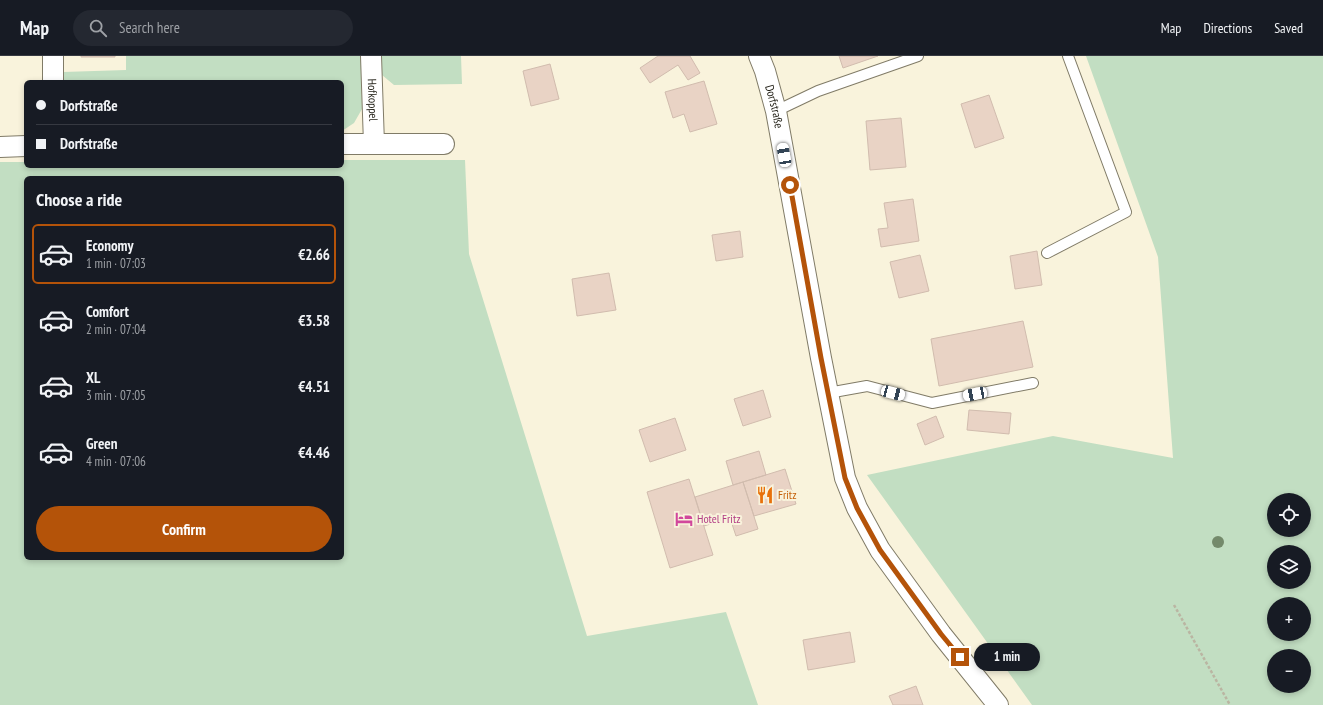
<!DOCTYPE html>
<html lang="en">
<head>
<meta charset="utf-8">
<style>
	body { margin:0; font-family:"PT Sans Narrow",sans-serif; background:#242831; color:#f1f3f6; height:100vh; display:flex; flex-direction:column; font-size:15px; white-space:nowrap }
	* { box-sizing:border-box; margin:0 }
	p { font-size:13px; color:#9ea1a6 }
	.icon { flex:none; width:22px; height:22px; fill:none; stroke:currentColor; stroke-width:2; stroke-linecap:round; stroke-linejoin:round }
	.map { position:relative; flex:1; overflow:hidden }
	.side { position:absolute; left:24px; top:120px; width:320px; height:384px; display:flex; flex-direction:column; background:#171b24; border-radius:6px; box-shadow:0 2px 6px #0003 }
	.side>* { flex:none }
	.hud { position:absolute; left:24px; top:24px; width:320px; height:88px; border-radius:6px; box-shadow:0 2px 6px #0003; display:grid; align-content:center; height:88px; padding:0 12px; background:#171b24 }
	.controls { position:absolute; left:1267px; top:437px; display:grid; gap:8px }
	.controls a { display:grid; place-items:center; width:44px; height:44px; border-radius:50%; background:#171b24; box-shadow:0 2px 6px #0003; font-size:20px }
	.end { position:absolute; width:18px; height:18px; margin:-9px; border:5px solid #b45309; background:#fff; box-shadow:0 0 0 2px #fff }
	.from { border-radius:50% }
	.bubble { position:absolute; height:28px; border-radius:14px; background:#171b24; box-shadow:0 2px 6px #0003; font-size:13px; font-weight:800; line-height:28px; text-align:center }
	.car { position:absolute; width:12px; height:24px; margin:-12px -6px; border-radius:5px; box-shadow:0 0 3px 1px #0007; background:linear-gradient(#fff 24%,#345 0 40%,#fff 0 76%,#345 0 86%,#fff 0) }
	.hud b { display:flex; align-items:center; gap:14px; height:38px; font-size:15px }
	.hud b+b { border-top:1px solid #363941 }
	.hud i { width:10px; height:10px; background:#f1f3f6 }
	ul { padding:0; list-style:none }
	li { display:flex; align-items:center; gap:12px; height:60px; margin:0 8px 6px; padding:0 4px; border:2px solid transparent; border-radius:6px }
	li div { flex:1 }
	li b { display:block; font-size:15px }
	li em { font-style:normal; font-weight:800 }
	li.active { border-color:#b45309 }
	li>.icon { width:36px; height:36px; stroke-width:1.5 }
	h2 { padding:0 12px; font-size:18px; line-height:48px }
	.cta { display:flex; gap:8px; margin-top:auto; padding:8px 12px }
	.cta a { flex:1; height:46px; border-radius:24px; background:#b45309; color:#fff; font-size:16px; font-weight:800; line-height:46px; text-align:center }
	header { display:flex; align-items:center; gap:24px; box-sizing:border-box; height:56px; padding:0 20px; background:#171b24; border-bottom:1px solid #363941 }
	header strong { font-size:19px }
	nav { display:flex; gap:22px; margin-inline-start:auto; font-size:14px }
	.search { width:280px; height:36px; background:#242831; display:flex; align-items:center; gap:10px; box-sizing:border-box; padding:0 14px; border-radius:22px; color:#9ea1a6; font-size:15px }
	.map>svg:first-child { display:block }
</style>
</head>
<body>
<header>
<strong>Map</strong>
<div class="search"><svg class="icon" aria-label="search" viewBox="0 0 24 24"><circle cx="10" cy="10" r="6"/><path d="M15 15l6 6"/></svg>Search here</div>
<nav><a>Map</a><a>Directions</a><a>Saved</a></nav>
</header>
<div class="map">
<svg width="1323" height="649" viewBox="0 0 1323 649">
	<rect width="100%" height="100%" fill="#f9f3dc"/>
	<path fill="#c2dec2" fill-rule="evenodd" d="M126 0H361L362 53 354 67 342 75V26H64L63 16 126 14Z
		M381 0H461L462 28 394 29 382 19Z
		M1086 0H1323V649H1032L867 419 1053 380 1173 402 1158 201ZM1274 444H1304V474H1274ZM1274 496H1304V526H1274ZM1274 548H1304V578H1274ZM1274 600H1304V630H1274Z
		M342 104H465L469 198 587 580 726 556 758 649H0V106H26V110H342ZM26 122H342V502H26Z"/>
	<path fill="#e9d3c5" stroke="#d1bcae" d="M81 0H115V1H81Z
		M658 0H690L700 17 688 24 678 9 650 27 640 12Z
		M839 0H878L843 12Z
		M550 8 559 43 531 50 523 15Z
		M704 25 717 68 690 76 684 58 673 62 665 36Z
		M989 39 1004 82 975 92 961 48Z
		M901 62 906 111 870 114 866 65Z
		M913 143 919 185 881 191 878 173 888 172 884 147Z
		M740 175 743 201 716 205 712 179Z
		M1037 195 1042 229 1015 233 1010 200Z
		M920 199 929 235 899 242 890 206Z
		M609 217 616 254 577 260 572 223Z
		M1023 265 1033 311 939 330 931 283Z
		M763 334 771 361 743 370 734 343Z
		M969 354 1011 357 1009 378 967 374Z
		M936 360 944 381 925 389 917 368Z
		M675 362 686 394 650 406 639 374Z
		M759 395 766 419 733 429 726 405Z
		M785 413 796 448 754 460 743 426Z
		M689 423 713 499 670 512 647 436Z
		M743 426 758 473 736 480 730 462 704 470 695 441Z
		M850 576 855 606 808 614 803 584Z
		M916 630 923 649H893L889 640Z"/>
	<g fill="none" stroke-linecap="round" stroke-linejoin="round">
		<g stroke="#807b67" stroke-width="12">
			<path id="lane" d="M776 55 818 35 918 0
				M1047 197 1126 156 1068 0
				M828 337 867 330 932 347 1033 327"/>
		</g>
		<g stroke="#807b67" stroke-width="22">
			<g id="street">
				<path d="M53 0V26"/>
				<path id="s1" d="M371 0 374 88"/>
				<path id="s2" d="M759 0 765 15 776 55 821 302 845 422 857 452 880 494 941 578 998 649"/>
				<path d="M342 88H444"/>
				<path d="M0 91 26 90"/>
			</g>
		</g>
		<path stroke="#bab5a2" stroke-width="2.5" stroke-dasharray="3 2" stroke-linecap="butt" d="M1174 549 1230 649"/>
		<use href="#lane" stroke="#fff" stroke-width="10"/>
		<use href="#street" stroke="#fff" stroke-width="20"/>
	</g>
	<circle fill="#748a6b" cx="1218" cy="486" r="6"/>
	<g fill="none" stroke-linecap="round" stroke-linejoin="round">
		<path stroke="#b45309" stroke-width="5" d="M790 129 821 302 845 422 857 452 880 494 941 578 960 601"/>
	</g>
	<defs>
		<g id="restaurant-bare" transform="scale(1.38)"><path d="M-5-6h1v4h1v-4h1v4h1v-4h1v5L-1.5 .5V6h-2V.5L-5-1ZM5-6V6H3V1.5H1.5Q1.5-4 5-6Z" fill="#e8710a" stroke="#f9f3dc" stroke-width="2.5" paint-order="stroke"/></g>
		<g id="hotel-bare" transform="scale(1.38)"><path d="M-6-4.5h1.5V1H6V5H4.5V3h-9V5H-6ZM-4 0a1.8 1.8 0 1 1 3.6 0ZM.5 0V-2.5h3Q6-2.5 6 0Z" fill="#d1479c" stroke="#f9f3dc" stroke-width="2.5" paint-order="stroke"/></g>
	</defs>
	<g fill-rule="evenodd">
		<use href="#restaurant-bare" x="765" y="439"/>
		<use href="#hotel-bare" x="684" y="463"/>
	</g>
	<g text-anchor="middle" stroke-width="4" stroke-linejoin="round" paint-order="stroke">
		<g font-size="12" fill="#26241b" stroke="#f9f3dc">
			<text dy="4" stroke="none"><textPath href="#s1" startOffset="44">Hofkoppel</textPath></text>
			<text dy="4" stroke="none"><textPath href="#s2" startOffset="53">Dorfstraße</textPath></text>
		</g>
		<g font-size="12" fill="#c56008" stroke="#f9f3dc" text-anchor="start">
			<text x="778" y="443">Fritz</text>
		</g>
		<g font-size="12" fill="#b23c85" stroke="#f9f3dc" text-anchor="start">
			<text x="697" y="467">Hotel Fritz</text>
		</g>
	</g>
</svg>
<div class="controls">
<a><svg class="icon" aria-label="locate" viewBox="0 0 24 24"><circle cx="12" cy="12" r="6"/><path d="M12 2v4M12 18v4M2 12h4M18 12h4"/></svg></a>
<a><svg class="icon" aria-label="layers" viewBox="0 0 24 24"><path d="M12 4l9 5-9 5-9-5zM3 14l9 5 9-5"/></svg></a>
<a>+</a>
<a>−</a>
</div>
<i class="end from" style="left:790px;top:129px"></i>
<i class="end" style="left:960px;top:601px"></i>
<div class="bubble" style="left:974px;top:587px;width:66px">1 min</div>
<i class="car" style="left:784px;top:99px;rotate:350deg"></i>
<i class="car" style="left:893px;top:337px;rotate:105deg"></i>
<i class="car" style="left:975px;top:338px;rotate:259deg"></i>
<div class="hud">
<b><i class="from"></i>Dorfstraße</b>
<b><i></i>Dorfstraße</b>
</div>
<section class="side">
<h2>Choose a ride</h2>
<ul>
<li class="active"><svg class="icon" aria-label="car" viewBox="0 0 24 24"><path d="M5 17H2v-5l4-1 3-4h7l3 4 3 1v5h-3M9 17h6M6 11h13"/><circle cx="7" cy="17" r="2"/><circle cx="17" cy="17" r="2"/></svg><div><b>Economy</b><p>1 min · 07:03</p></div><em>€2.66</em></li>
<li><svg class="icon" aria-label="car" viewBox="0 0 24 24"><path d="M5 17H2v-5l4-1 3-4h7l3 4 3 1v5h-3M9 17h6M6 11h13"/><circle cx="7" cy="17" r="2"/><circle cx="17" cy="17" r="2"/></svg><div><b>Comfort</b><p>2 min · 07:04</p></div><em>€3.58</em></li>
<li><svg class="icon" aria-label="car" viewBox="0 0 24 24"><path d="M5 17H2v-5l4-1 3-4h7l3 4 3 1v5h-3M9 17h6M6 11h13"/><circle cx="7" cy="17" r="2"/><circle cx="17" cy="17" r="2"/></svg><div><b>XL</b><p>3 min · 07:05</p></div><em>€4.51</em></li>
<li><svg class="icon" aria-label="car" viewBox="0 0 24 24"><path d="M5 17H2v-5l4-1 3-4h7l3 4 3 1v5h-3M9 17h6M6 11h13"/><circle cx="7" cy="17" r="2"/><circle cx="17" cy="17" r="2"/></svg><div><b>Green</b><p>4 min · 07:06</p></div><em>€4.46</em></li>
</ul>
<div class="cta"><a>Confirm</a></div>
</section>
</div>
</body>
</html>
